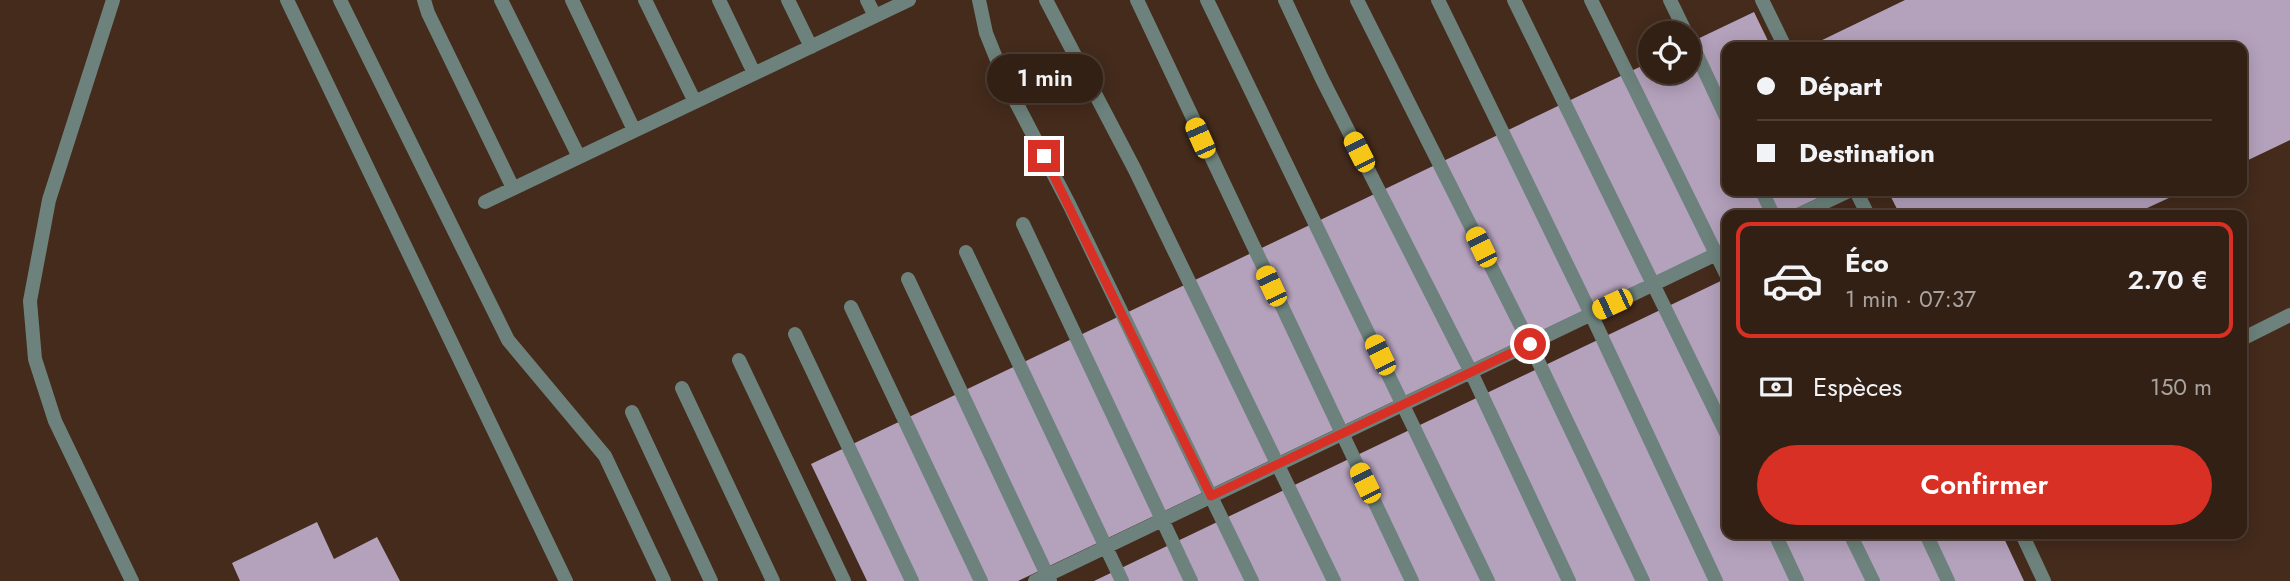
<!DOCTYPE html>
<html lang="fr">
<head>
<meta charset="utf-8">
<style>
	body { margin:0; font-family:Jost,sans-serif; background:#3b281e; color:#f1f3f6; height:100vh; display:flex; flex-direction:column; font-size:26px; white-space:nowrap }
	* { box-sizing:border-box; margin:0 }
	p { font-size:23px; color:#a9a3a0 }
	.icon { flex:none; width:38px; height:38px; fill:none; stroke:currentColor; stroke-width:2; stroke-linecap:round; stroke-linejoin:round }
	.map { position:relative; flex:1; overflow:hidden }
	.panel { position:absolute; left:1722px; top:210px; width:525px; height:329px; display:flex; flex-direction:column; background:#332015; border-radius:14px; box-shadow:0 4px 18px #0003,0 0 0 2px #4e3e34 }
	.panel>* { flex:none }
	.top-card { position:absolute; left:1722px; top:42px; width:525px; height:154px; border-radius:14px; box-shadow:0 4px 18px #0003,0 0 0 2px #4e3e34; display:grid; align-content:center; height:154px; padding:0 35px; background:#332015 }
	.controls { position:absolute; left:1638px; top:21px; display:grid; gap:14px }
	.controls a { display:grid; place-items:center; width:63px; height:63px; border-radius:50%; background:#332015; box-shadow:0 4px 18px #0003,0 0 0 2px #4e3e34; font-size:35px }
	.end { position:absolute; width:32px; height:32px; margin:-16px; border:9px solid #d93025; background:#fff; box-shadow:0 0 0 4px #fff }
	.from { border-radius:50% }
	.bubble { position:absolute; height:49px; border-radius:24px; background:#332015; box-shadow:0 4px 18px #0003,0 0 0 2px #4e3e34; font-size:23px; font-weight:600; line-height:49px; text-align:center }
	.car { position:absolute; width:21px; height:42px; margin:-21px -10px; border-radius:9px; box-shadow:0 0 5px 2px #0007; background:linear-gradient(#f5c518 24%,#345 0 40%,#f5c518 0 76%,#345 0 86%,#f5c518 0) }
	.top-card b { display:flex; align-items:center; gap:24px; height:66px; font-size:26px }
	.top-card b+b { border-top:2px solid #4e3e34 }
	.top-card i { width:18px; height:18px; background:#f1f3f6 }
	ul { padding:12px 0 0; list-style:none }
	li { display:flex; align-items:center; gap:21px; height:116px; margin:0 14px 10px; padding:0 21px; border:4px solid transparent; border-radius:14px }
	li div { flex:1 }
	li b { display:block; font-size:26px }
	li em { font-style:normal; font-weight:600 }
	li.current { border-color:#d93025 }
	li>.icon { width:63px; height:63px; stroke-width:1.5 }
	.pay { display:flex; align-items:center; gap:18px; height:77px; padding:0 35px; font-size:26px }
	.pay p { margin-inline-start:auto }
	.cta { display:flex; gap:14px; margin-top:auto; padding:14px 35px }
	.cta a { flex:1; height:80px; border-radius:42px; background:#d93025; color:#fff; font-size:28px; font-weight:600; line-height:80px; text-align:center }
	.map>svg:first-child { display:block }
</style>
</head>
<body>
<div class="map">
<svg width="2290" height="581" viewBox="0 0 2290 581">
	<rect width="100%" height="100%" fill="#442b1c"/>
	<path fill="#b4a1bc" d="M1905 0H2290V140L2242 163V47H1818L1816 43Z
		M1754 12 1771 47H1727V191H1833L1782 215H1727V242L1018 581H867L811 464 1650 62V72H1689V43Z
		M1888 191H2184L2132 215H1900Z
		M1727 278V534H2002L2024 581H1094Z
		M317 522 334 559 377 537 400 581H240L232 563Z"/>
	<g fill="none" stroke-linecap="round" stroke-linejoin="round">
		<path stroke="#6d827c" stroke-width="14" d="M113 0 49 200 30 301 35 359 55 421 132 581
			M287 0 566 581
			M340 0 508 340 605 456 664 581
			M424 0 428 13 513 188
			M501 0 579 157
			M572 0 634 130
			M645 0 695 102
			M719 0 754 73
			M788 0 811 47
			M867 0 875 16
			M979 0 986 33 1007 85 1069 204 1252 581
			M1046 0 1135 170 1334 581
			M1137 0 1412 581
			M1207 0 1488 581
			M1285 0 1322 79 1471 372 1569 581
			M1357 0 1530 344 1643 581
			M1438 0 1591 314 1716 581
			M1514 0 1727 435
			M1591 0 1727 276
			M1670 0 1686 33
			M1762 0 1785 47
			M1689 38 1727 119
			M1762 191 1773 215
			M1856 191 1868 215
			M485 202 909 0
			M1798 215 1849 191
			M1023 224 1191 581
			M966 252 1122 581
			M908 279 1050 581
			M851 307 981 581
			M795 334 912 581
			M2242 339 2290 315
			M739 360 844 581
			M682 388 773 581
			M632 412 711 581
			M1775 534 1797 581
			M1850 534 1873 581
			M1926 534 1948 581
			M2022 534 2044 581
			M1035 581 1727 249"/>
	</g>
	<g fill="none" stroke-linecap="round" stroke-linejoin="round">
		<path stroke="#d93025" stroke-width="9" d="M1044 156 1211 496 1530 344"/>
	</g>
</svg>
<div class="controls">
<a><svg class="icon" aria-label="locate" viewBox="0 0 24 24"><circle cx="12" cy="12" r="6"/><path d="M12 2v4M12 18v4M2 12h4M18 12h4"/></svg></a>
</div>
<i class="end from" style="left:1530px;top:344px"></i>
<i class="end" style="left:1044px;top:156px"></i>
<div class="bubble" style="left:987px;top:54px;width:116px">1 min</div>
<i class="car" style="left:1200px;top:138px;rotate:336deg"></i>
<i class="car" style="left:1359px;top:152px;rotate:333deg"></i>
<i class="car" style="left:1481px;top:247px;rotate:334deg"></i>
<i class="car" style="left:1271px;top:286px;rotate:335deg"></i>
<i class="car" style="left:1612px;top:304px;rotate:245deg"></i>
<i class="car" style="left:1380px;top:355px;rotate:334deg"></i>
<i class="car" style="left:1365px;top:483px;rotate:334deg"></i>
<div class="top-card">
<b><i class="from"></i>Départ</b>
<b><i></i>Destination</b>
</div>
<section class="panel">
<ul>
<li class="current"><svg class="icon" aria-label="car" viewBox="0 0 24 24"><path d="M5 17H2v-5l4-1 3-4h7l3 4 3 1v5h-3M9 17h6M6 11h13"/><circle cx="7" cy="17" r="2"/><circle cx="17" cy="17" r="2"/></svg><div><b>Éco</b><p>1 min · 07:37</p></div><em>2.70 €</em></li>
</ul>
<div class="pay"><svg class="icon" aria-label="cash" viewBox="0 0 24 24"><path d="M3 7h18v10H3z"/><circle cx="12" cy="12" r="2"/></svg>Espèces<p>150 m</p></div>
<div class="cta"><a>Confirmer</a></div>
</section>
</div>
</body>
</html>
